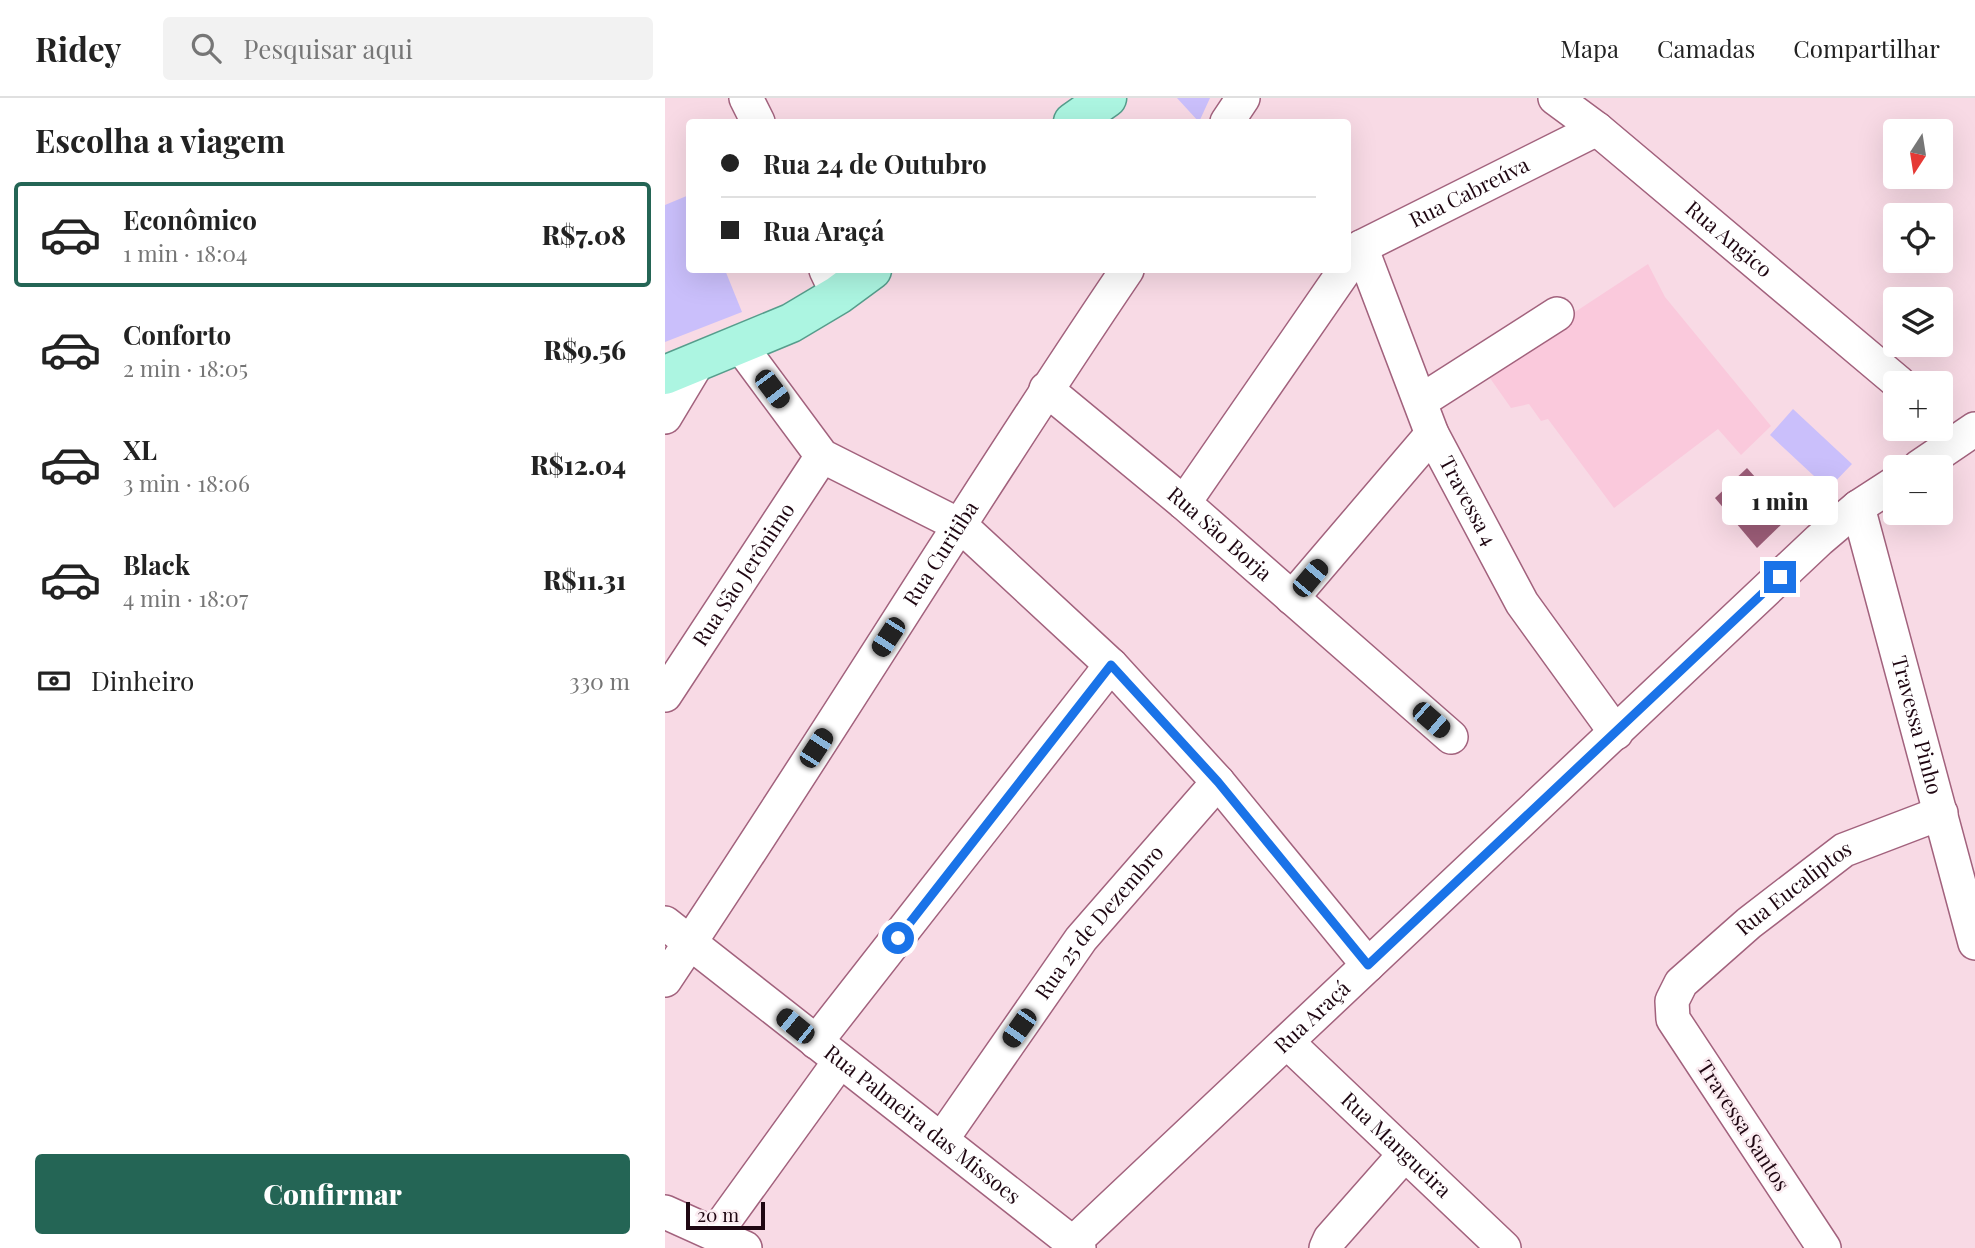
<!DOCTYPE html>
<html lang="pt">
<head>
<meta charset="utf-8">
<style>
	body { margin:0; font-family:"Playfair Display",serif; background:#f2f2f2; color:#222; height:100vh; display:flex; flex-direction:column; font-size:26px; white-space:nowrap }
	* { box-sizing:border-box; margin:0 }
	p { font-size:23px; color:#767676 }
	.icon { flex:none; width:38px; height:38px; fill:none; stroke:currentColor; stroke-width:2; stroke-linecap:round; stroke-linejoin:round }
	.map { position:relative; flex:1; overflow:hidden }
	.sheet { display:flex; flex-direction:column; background:#fff; width:665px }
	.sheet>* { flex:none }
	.hud { position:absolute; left:21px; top:21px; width:665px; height:154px; border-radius:7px; box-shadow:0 7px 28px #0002; display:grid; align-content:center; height:154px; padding:0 35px; background:#fff }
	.needle { width:46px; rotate:192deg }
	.tools { position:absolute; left:1218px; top:21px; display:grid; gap:14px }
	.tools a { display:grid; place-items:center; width:70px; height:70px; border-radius:7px; background:#fff; box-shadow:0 7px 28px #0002; font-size:35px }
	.scale { position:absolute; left:21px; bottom:18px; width:79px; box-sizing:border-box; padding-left:7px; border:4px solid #1f0712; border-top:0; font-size:19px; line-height:24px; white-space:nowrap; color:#1f0712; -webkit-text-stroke:5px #fbecf1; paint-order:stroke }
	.end { position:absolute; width:32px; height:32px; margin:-16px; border:9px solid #1a73e8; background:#fff; box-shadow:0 0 0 4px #fff }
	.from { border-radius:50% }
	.bubble { position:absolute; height:49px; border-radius:7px; background:#fff; box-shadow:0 7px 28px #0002; font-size:23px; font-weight:800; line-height:49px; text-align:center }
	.car { position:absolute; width:21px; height:42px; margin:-21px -10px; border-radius:9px; box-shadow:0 0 5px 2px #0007; background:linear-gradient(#222 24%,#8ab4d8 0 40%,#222 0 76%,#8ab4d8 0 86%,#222 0) }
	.hud b { display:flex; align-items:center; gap:24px; height:66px; font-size:26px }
	.hud b+b { border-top:2px solid #e0e0e0 }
	.hud i { width:18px; height:18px; background:#222 }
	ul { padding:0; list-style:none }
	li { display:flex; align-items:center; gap:21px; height:105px; margin:0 14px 10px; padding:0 21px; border:4px solid transparent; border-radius:7px }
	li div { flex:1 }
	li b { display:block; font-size:26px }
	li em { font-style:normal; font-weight:800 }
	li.selected { border-color:#246555 }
	li>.icon { width:63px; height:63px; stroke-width:1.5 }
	h2 { padding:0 35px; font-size:32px; line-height:84px }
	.pay { display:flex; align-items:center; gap:18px; height:77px; padding:0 35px; font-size:26px }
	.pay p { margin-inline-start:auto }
	.primary-button { display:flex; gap:14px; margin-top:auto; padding:14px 35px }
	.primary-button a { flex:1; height:80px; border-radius:7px; background:#246555; color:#fff; font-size:28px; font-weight:800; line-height:80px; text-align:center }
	header { display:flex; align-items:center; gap:42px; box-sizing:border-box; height:98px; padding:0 35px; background:#fff; border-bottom:2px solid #e0e0e0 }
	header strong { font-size:33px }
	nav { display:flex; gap:38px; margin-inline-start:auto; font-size:24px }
	.search { width:490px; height:63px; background:#f2f2f2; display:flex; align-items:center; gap:18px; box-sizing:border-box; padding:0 24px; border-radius:7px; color:#767676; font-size:26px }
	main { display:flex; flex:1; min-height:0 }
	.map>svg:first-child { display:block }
</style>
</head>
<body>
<header>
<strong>Ridey</strong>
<div class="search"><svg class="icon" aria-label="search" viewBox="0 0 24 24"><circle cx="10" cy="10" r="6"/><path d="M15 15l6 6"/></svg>Pesquisar aqui</div>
<nav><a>Mapa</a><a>Camadas</a><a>Compartilhar</a></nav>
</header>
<main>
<section class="sheet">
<h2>Escolha a viagem</h2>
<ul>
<li class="selected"><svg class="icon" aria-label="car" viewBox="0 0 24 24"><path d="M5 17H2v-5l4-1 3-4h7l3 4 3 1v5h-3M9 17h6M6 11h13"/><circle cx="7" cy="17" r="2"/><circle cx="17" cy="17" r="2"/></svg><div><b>Econômico</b><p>1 min · 18:04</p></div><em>R$7.08</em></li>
<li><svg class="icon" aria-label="car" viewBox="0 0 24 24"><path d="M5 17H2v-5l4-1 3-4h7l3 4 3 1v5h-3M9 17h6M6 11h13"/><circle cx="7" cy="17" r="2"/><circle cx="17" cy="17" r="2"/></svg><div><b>Conforto</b><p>2 min · 18:05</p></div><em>R$9.56</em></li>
<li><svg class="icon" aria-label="car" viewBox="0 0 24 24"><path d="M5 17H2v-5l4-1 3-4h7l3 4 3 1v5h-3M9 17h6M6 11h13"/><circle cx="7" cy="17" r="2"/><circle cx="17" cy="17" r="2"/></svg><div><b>XL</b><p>3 min · 18:06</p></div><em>R$12.04</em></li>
<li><svg class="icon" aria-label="car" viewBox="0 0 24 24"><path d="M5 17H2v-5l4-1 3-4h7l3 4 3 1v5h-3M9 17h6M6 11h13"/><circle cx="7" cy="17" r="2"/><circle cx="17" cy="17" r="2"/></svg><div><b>Black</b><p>4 min · 18:07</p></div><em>R$11.31</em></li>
</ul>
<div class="pay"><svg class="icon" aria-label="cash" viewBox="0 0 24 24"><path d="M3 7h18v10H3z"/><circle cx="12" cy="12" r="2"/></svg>Dinheiro<p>330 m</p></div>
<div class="primary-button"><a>Confirmar</a></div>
</section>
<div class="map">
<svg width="1310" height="1150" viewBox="0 0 1310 1150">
	<rect width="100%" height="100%" fill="#f8dae5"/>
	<path fill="#fac9dc" d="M983 166 1000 199 1106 328 1076 357 1053 331 949 410 883 321 876 323 864 306 846 310 820 273Z"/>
	<path fill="#cabffb" d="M512 0H545L534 24Z
		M24 97V172H60L77 214 0 244V107Z
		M1128 311 1187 366 1163 391 1105 337Z"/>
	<path fill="#9c5d78" d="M1082 370 1125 418 1092 450 1050 400Z"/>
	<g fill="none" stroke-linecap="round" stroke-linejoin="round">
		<g stroke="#a2627d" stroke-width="36">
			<g id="minor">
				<path d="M81 0 93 24"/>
				<path id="s1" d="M890 0 932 31 1234 285"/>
				<path d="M562 24 578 0"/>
				<path id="s2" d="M696 149 767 336 857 505 951 635"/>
				<path id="s3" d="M684 166 696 149 932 31"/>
				<path d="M161 172 173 197"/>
				<path d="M74 246 157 358 296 428 446 567 553 684 703 867"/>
				<path id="s4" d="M381 291 519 405 786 639"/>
				<path d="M756 303 892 216"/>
				<path d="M0 319 33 264"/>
				<path d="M1254 369 1310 331"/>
				<path d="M519 405 680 172"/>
				<path id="s5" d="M1193 409 1310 845"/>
				<path d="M627 500 767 336"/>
				<path id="s6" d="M0 597 157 358"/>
				<path id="s7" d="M0 825 414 1150"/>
				<path id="s8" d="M0 882C158 647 304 405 462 172"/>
				<path d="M151 944 446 567"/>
				<path id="s9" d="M622 944 839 1150"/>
				<path id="s10" d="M277 1041 416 841 553 684"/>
				<path d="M0 1114 80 1150"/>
				<path d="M50 1136 175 963"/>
				<path id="s11" d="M408 1145 1154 442 1193 409 1230 385"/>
				<path d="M661 1150 665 1141 740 1056"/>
				<path id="s12" d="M1159 1150 1008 921 1007 903 1016 885 1084 825 1179 752 1276 715"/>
			</g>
		</g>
		<g stroke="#569d8c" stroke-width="41">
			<path id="major" d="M408 24 442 0
				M0 277 126 225 173 197 207 172"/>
		</g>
		<use href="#minor" stroke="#fff" stroke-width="33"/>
		<use href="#major" stroke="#acf5e1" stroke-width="38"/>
	</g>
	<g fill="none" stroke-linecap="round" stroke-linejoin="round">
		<path stroke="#1a73e8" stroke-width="9" d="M233 840 446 567 553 684 703 867 1115 479"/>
	</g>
	<g text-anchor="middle" stroke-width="5" stroke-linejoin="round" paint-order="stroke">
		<g font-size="21" fill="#1f0712" stroke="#fbecf1">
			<text dy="7" stroke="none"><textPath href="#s3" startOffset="142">Rua Cabreúva</textPath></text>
			<text dy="7" stroke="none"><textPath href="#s1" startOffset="224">Rua Angico</textPath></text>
			<text dy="7" stroke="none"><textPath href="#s2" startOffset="276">Travessa 4</textPath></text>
			<text dy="7" stroke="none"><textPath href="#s4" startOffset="226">Rua São Borja</textPath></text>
			<text dy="7" stroke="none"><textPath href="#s8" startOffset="508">Rua Curitiba</textPath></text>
			<text dy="7" stroke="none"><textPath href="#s6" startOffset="144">Rua São Jerônimo</textPath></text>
			<text dy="7" stroke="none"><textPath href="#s5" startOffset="226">Travessa Pinho</textPath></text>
			<text dy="7" stroke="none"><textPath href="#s12" startOffset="460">Rua Eucaliptos</textPath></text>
			<text dy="7" stroke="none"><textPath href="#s10" startOffset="268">Rua 25 de Dezembro</textPath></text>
			<text dy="7" stroke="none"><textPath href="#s11" startOffset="329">Rua Araçá</textPath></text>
			<text dy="7" stroke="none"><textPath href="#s7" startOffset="327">Rua Palmeira das Missoes</textPath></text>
			<text transform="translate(1078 1028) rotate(57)" y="7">Travessa Santos</text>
			<text dy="7" stroke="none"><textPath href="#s9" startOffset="150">Rua Mangueira</textPath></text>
		</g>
	</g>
</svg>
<div class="tools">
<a><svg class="needle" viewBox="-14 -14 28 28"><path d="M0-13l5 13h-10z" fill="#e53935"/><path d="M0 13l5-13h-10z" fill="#767676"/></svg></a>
<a><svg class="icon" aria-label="locate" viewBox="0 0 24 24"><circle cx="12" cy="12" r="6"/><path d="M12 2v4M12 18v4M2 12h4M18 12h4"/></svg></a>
<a><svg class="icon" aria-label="layers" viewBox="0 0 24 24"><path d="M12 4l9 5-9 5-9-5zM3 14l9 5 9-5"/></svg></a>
<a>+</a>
<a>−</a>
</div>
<div class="scale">20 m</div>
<i class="end from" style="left:233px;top:840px"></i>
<i class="end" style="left:1115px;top:479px"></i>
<div class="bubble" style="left:1057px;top:378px;width:116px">1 min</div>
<i class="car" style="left:107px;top:291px;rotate:143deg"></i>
<i class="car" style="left:645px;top:480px;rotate:40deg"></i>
<i class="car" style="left:223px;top:539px;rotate:213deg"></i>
<i class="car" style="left:766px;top:622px;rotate:131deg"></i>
<i class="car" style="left:151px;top:650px;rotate:33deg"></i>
<i class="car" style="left:130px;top:928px;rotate:309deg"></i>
<i class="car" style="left:354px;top:930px;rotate:215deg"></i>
<div class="hud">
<b><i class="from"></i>Rua 24 de Outubro</b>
<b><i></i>Rua Araçá</b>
</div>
</div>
</main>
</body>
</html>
